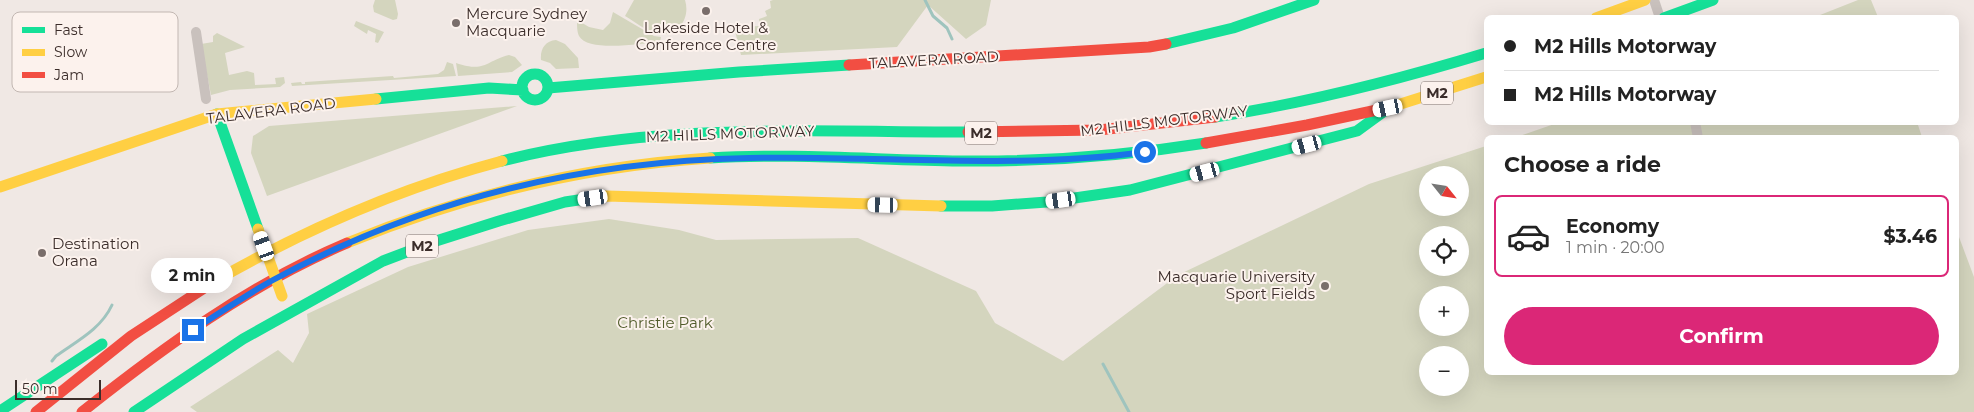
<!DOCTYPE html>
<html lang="en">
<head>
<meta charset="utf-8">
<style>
	body { margin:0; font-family:Montserrat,sans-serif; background:#f2f2f2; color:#222; height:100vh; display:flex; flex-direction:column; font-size:19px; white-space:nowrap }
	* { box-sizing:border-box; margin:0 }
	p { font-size:16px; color:#767676 }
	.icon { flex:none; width:28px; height:28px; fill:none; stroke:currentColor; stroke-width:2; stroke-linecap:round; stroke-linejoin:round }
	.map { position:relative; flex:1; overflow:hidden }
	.sheet { position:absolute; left:1484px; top:135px; width:475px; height:240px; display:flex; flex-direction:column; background:#fff; border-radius:8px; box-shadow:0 5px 20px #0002 }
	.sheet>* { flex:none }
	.top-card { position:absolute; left:1484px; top:15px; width:475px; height:110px; border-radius:8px; box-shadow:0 5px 20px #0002; display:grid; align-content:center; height:110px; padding:0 20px; background:#fff }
	.needle { width:32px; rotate:120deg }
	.fabs { position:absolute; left:1419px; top:166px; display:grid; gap:10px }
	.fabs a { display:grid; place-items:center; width:50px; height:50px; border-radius:50%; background:#fff; box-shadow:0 5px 20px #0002; font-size:25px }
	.scale { position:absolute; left:15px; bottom:12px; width:86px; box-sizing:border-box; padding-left:5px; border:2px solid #3b2d2a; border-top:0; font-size:14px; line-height:18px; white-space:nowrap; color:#3b2d2a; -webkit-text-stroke:4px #fcf2ed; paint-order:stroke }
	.end { position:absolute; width:22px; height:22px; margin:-11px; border:6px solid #1a73e8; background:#fff; box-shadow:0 0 0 2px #fff }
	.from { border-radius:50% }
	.bubble { position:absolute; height:35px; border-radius:18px; background:#fff; box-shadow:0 5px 20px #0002; font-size:16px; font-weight:700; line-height:35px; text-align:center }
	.car { position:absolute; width:15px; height:30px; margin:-15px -8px; border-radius:6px; box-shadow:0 0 4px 1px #0007; background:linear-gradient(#fff 24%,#345 0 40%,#fff 0 76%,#345 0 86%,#fff 0) }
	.top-card b { display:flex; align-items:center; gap:18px; height:48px; font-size:19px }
	.top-card b+b { border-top:1px solid #e0e0e0 }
	.top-card i { width:12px; height:12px; background:#222 }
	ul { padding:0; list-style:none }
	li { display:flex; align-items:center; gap:15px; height:82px; margin:0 10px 8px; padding:0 10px; border:2px solid transparent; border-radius:8px }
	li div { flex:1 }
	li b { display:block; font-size:19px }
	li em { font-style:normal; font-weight:700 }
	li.active { border-color:#db2777 }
	li>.icon { width:45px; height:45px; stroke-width:1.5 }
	h2 { padding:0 20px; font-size:22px; line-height:60px }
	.primary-button { display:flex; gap:10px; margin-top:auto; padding:10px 20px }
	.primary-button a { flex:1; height:58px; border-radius:30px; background:#db2777; color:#fff; font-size:20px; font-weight:700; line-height:58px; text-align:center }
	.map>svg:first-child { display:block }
</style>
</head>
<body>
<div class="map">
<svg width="1974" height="412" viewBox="0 0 1974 412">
	<rect width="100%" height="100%" fill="#f0e8e4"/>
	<path fill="#d4d5be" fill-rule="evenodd" d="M375 0H395L398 14 397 19 393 20 374 12 373 6Z
		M634 0H685C691 19 677 38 656 33 645 30 635 22 625 16Z
		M773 0H991L986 25 966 39 928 5 897 47 741 55 734 27 760 26 759 19 767 16 765 11 771 8 770 1Z
		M1858 0H1871L1878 17H1815Z
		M613 12 654 36 661 37 660 42C643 43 588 53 579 36 577 32 577 25 577 20L589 27 603 30 610 23Z
		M356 21 384 32 378 43 375 42 376 34 368 30 367 34 354 26Z
		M217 33 245 47 225 53 229 75 247 71 254 73 255 85 276 84 275 78 284 77 285 83 280 87 230 90 211 95 201 44 213 42V36Z
		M556 40 565 44 578 58 579 68 556 69 550 63 541 60C540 49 545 41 556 40Z
		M509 55 515 57 522 65 512 72 458 76 456 63C486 73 485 61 509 55Z
		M447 62 453 64 456 76 292 86 291 83 301 82 302 84H305V82L393 76 394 78 438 74 444 70Z
		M517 106 267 196 251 153 253 136 269 126Z
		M1560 122H1917L1922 137 1514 138Z
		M1486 146V372H1956V229L1974 277V412H197L190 407 278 350 293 363 309 333 307 314 408 267 528 230 609 219 679 230 716 240 858 238 976 291 995 323 1063 361 1178 275 1369 184ZM1428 175H1460V208H1428ZM1428 235H1460V268H1428ZM1428 295H1460V328H1428ZM1428 355H1460V388H1428Z"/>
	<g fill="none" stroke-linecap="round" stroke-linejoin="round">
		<path stroke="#9fc4be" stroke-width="3" d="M925 0 933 16 947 28 952 39
			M52 361 56 356C77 341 101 329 112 305
			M1103 364 1129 412"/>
		<path stroke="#c9c1bd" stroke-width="10" d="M1654 0 1660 18
			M196 32 206 99
			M1695 122 1698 138"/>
		<path stroke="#16e098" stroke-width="11" d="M1664 18 1713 0
			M1166 44 1233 28 1314 0
			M522 87a13 13 0 1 1 26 0a13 13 0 1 1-26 0Z
			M548 88 739 72 849 65
			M376 99 489 88 523 90
			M217 114 258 229
			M1215 117C1307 103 1397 80 1486 53
			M710 158C793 153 877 160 960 161 1042 162 1124 156 1206 143
			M502 161C653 122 812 132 968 132
			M941 206H992L1047 202 1130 190 1357 131 1383 112
			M0 411 102 344
			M134 412 243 339 383 261 436 241 499 221 565 202 585 199"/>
		<path stroke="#ffcf43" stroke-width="11" d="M1596 18 1645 0
			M1391 107 1486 77
			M0 187 217 114 376 99
			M585 199 607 196 941 206
			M347 243C465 195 583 166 710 158
			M215 281C306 229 400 188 502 161"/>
		<path stroke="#f24e42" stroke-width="11" d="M849 65 1149 47 1166 44
			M968 132 1099 130 1215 117
			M1206 143 1307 125 1391 107
			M36 412 131 336 215 281
			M82 412C164 347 250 284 347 243"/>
		<path stroke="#ffcf43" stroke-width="11" d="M258 229 282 296"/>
	</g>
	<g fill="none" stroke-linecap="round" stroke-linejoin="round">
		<path stroke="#1a73e8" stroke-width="6" d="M193 330C219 313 246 295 273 280 421 200 581 161 749 158 881 155 1014 170 1145 152"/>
	</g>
	<g fill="#7a6e6b" stroke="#fcf2ed" stroke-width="2">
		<circle cx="706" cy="11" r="5"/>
		<circle cx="456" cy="23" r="5"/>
		<circle cx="42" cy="253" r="5"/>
		<circle cx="1325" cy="286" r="5"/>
	</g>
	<g text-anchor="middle" stroke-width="4" stroke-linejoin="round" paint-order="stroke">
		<g fill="#fcf2ed" stroke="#756864" stroke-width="1">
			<rect x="1421" y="81.5" width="32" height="23" rx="4"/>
			<rect x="965" y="121.5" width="32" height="23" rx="4"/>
			<rect x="406" y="234.5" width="32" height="23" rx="4"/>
		</g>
		<g font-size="14" font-weight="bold" fill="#3b2d2a">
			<text x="1437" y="98">M2</text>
			<text x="981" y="138">M2</text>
			<text x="422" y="251">M2</text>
		</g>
		<g font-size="15" fill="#3b2d2a" stroke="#fcf2ed" text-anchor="start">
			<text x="466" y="19">Mercure Sydney<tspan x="466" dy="17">Macquarie</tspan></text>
			<text x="706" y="33" text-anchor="middle">Lakeside Hotel &amp;<tspan x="706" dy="17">Conference Centre</tspan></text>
			<text x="52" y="249">Destination<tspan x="52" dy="17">Orana</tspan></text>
			<text x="1315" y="282" text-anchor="end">Macquarie University<tspan x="1315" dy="17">Sport Fields</tspan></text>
		</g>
		<g font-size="15" fill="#3b2d2a" stroke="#fcf2ed">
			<text transform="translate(934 60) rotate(-3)" y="5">TALAVERA ROAD</text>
			<text transform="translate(271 111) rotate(-7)" y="5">TALAVERA ROAD</text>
			<text transform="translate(1164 121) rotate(-7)" y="5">M2 HILLS MOTORWAY</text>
			<text transform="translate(730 134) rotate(-2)" y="5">M2 HILLS MOTORWAY</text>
		</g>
		<g font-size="15" fill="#515c2b" stroke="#fcf2ed">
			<text x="665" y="328">Christie Park</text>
		</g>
	</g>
	<rect x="12" y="12" width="166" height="80" rx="8" fill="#fcf2ed" stroke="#c2b7b2" stroke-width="1"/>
	<rect x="22" y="27" width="23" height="6" fill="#16e098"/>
	<rect x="22" y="49" width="23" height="7" fill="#ffcf43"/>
	<rect x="22" y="72" width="23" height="6" fill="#f24e42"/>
	<g font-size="14" fill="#3b2d2a">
		<text x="54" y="35">Fast</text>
		<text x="54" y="57">Slow</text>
		<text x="54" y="80">Jam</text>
	</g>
</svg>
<div class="fabs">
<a><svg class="needle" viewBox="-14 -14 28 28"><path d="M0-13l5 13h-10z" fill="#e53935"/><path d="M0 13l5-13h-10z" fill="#767676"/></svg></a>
<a><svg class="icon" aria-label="locate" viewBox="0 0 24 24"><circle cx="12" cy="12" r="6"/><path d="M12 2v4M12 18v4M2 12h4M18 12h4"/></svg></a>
<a>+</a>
<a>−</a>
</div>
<div class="scale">50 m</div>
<i class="end from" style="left:1145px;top:152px"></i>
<i class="end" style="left:193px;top:330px"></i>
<div class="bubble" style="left:151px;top:258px;width:82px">2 min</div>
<i class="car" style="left:1388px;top:108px;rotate:258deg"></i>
<i class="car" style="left:1307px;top:145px;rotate:255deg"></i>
<i class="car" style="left:1205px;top:172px;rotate:255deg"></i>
<i class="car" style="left:593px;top:198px;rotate:262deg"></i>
<i class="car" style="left:1061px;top:200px;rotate:262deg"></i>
<i class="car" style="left:883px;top:205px;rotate:271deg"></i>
<i class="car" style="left:264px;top:246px;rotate:340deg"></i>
<div class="top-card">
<b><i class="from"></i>M2 Hills Motorway</b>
<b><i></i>M2 Hills Motorway</b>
</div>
<section class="sheet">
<h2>Choose a ride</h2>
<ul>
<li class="active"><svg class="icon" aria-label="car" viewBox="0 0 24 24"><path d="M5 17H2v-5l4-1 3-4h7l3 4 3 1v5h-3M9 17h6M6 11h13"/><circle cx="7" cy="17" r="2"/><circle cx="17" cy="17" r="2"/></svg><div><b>Economy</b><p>1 min · 20:00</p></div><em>$3.46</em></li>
</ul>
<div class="primary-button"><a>Confirm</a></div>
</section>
</div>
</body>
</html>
